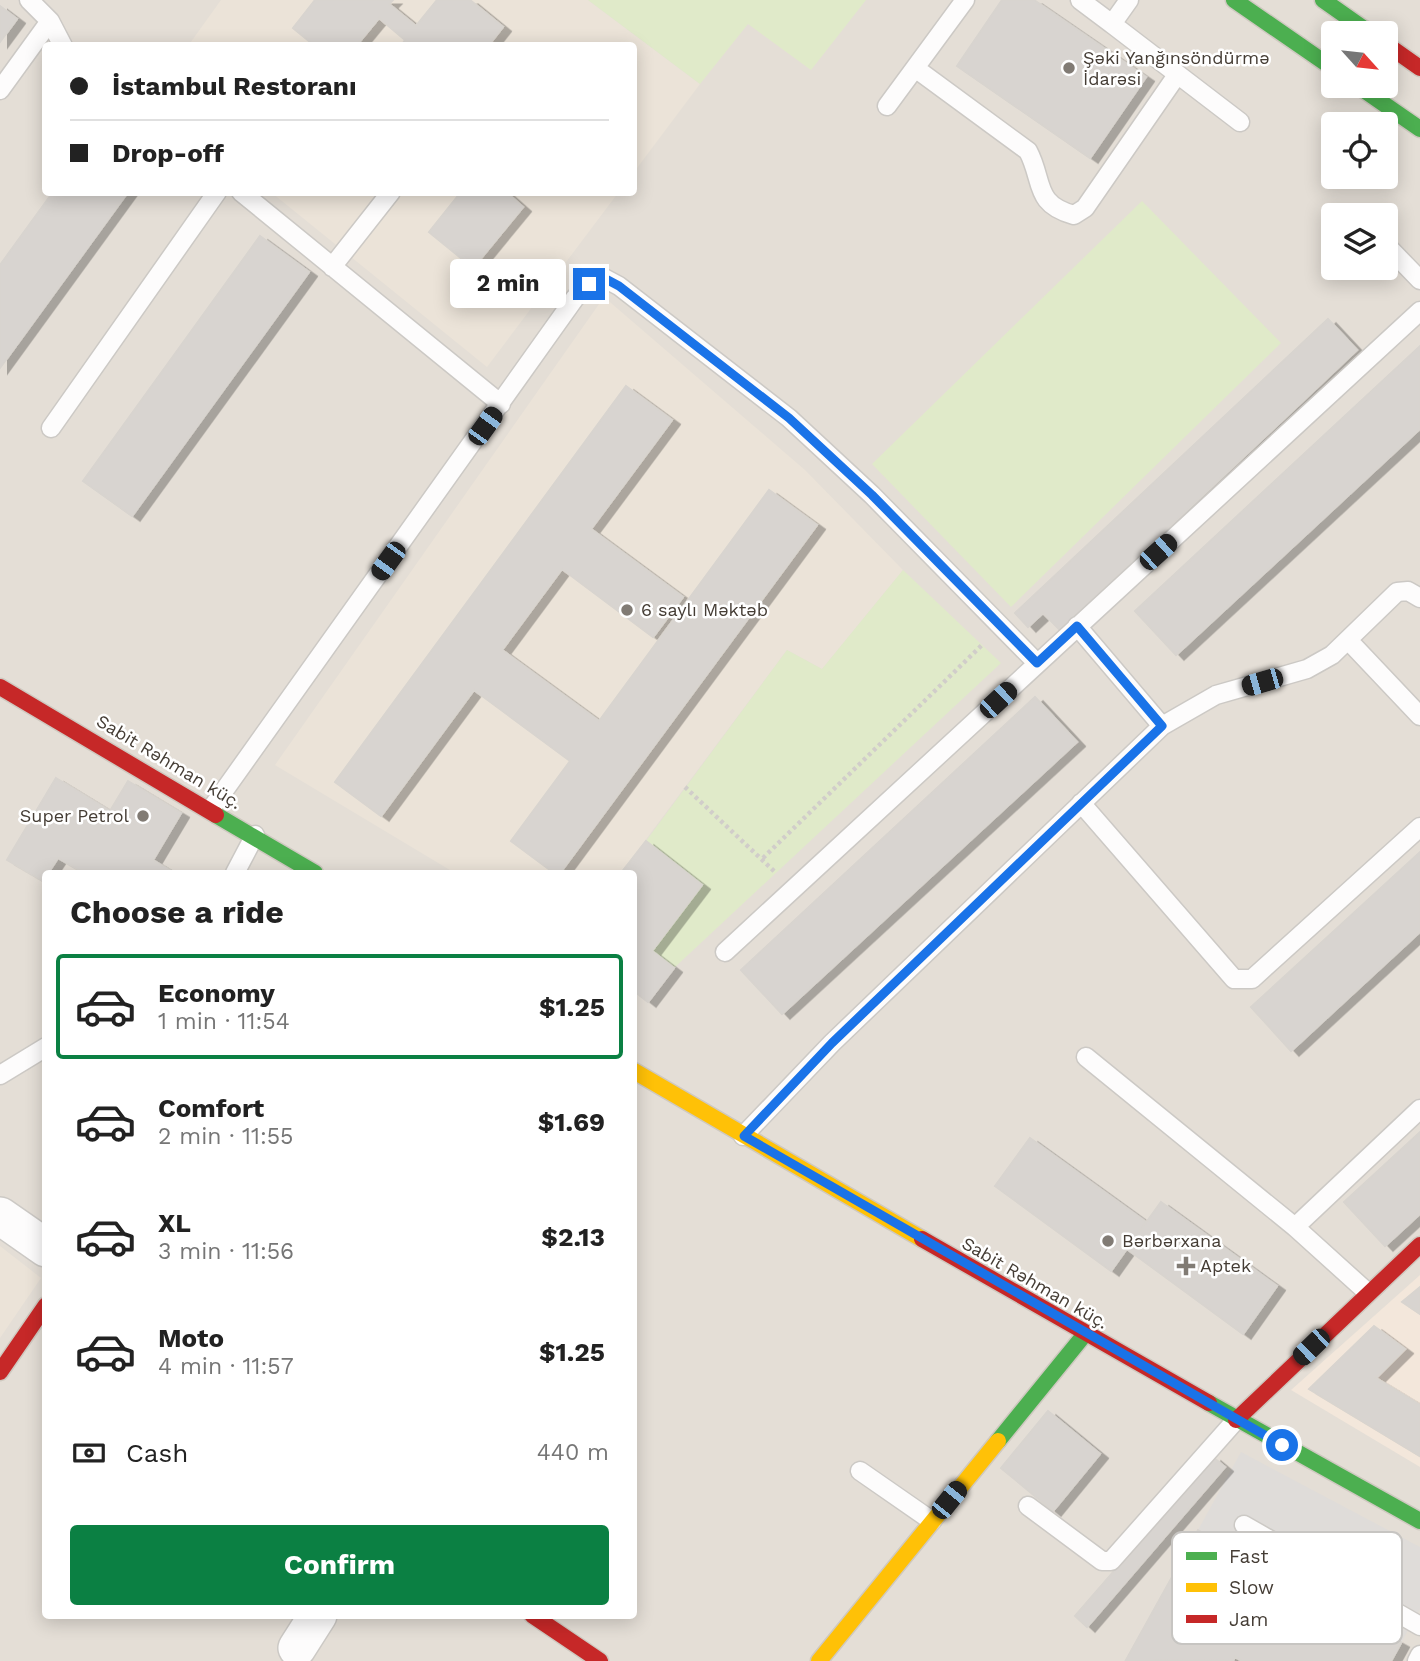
<!DOCTYPE html>
<html lang="en">
<head>
<meta charset="utf-8">
<style>
	body { margin:0; font-family:"Work Sans",sans-serif; background:#f6f6f6; color:#222; height:100vh; display:flex; flex-direction:column; font-size:26px; white-space:nowrap }
	* { box-sizing:border-box; margin:0 }
	p { font-size:23px; color:#767676 }
	.icon { flex:none; width:38px; height:38px; fill:none; stroke:currentColor; stroke-width:2; stroke-linecap:round; stroke-linejoin:round }
	.map { position:relative; flex:1; overflow:hidden }
	.panel { position:absolute; left:42px; top:870px; width:595px; height:749px; display:flex; flex-direction:column; background:#fff; border-radius:7px; box-shadow:0 4px 18px #0003 }
	.panel>* { flex:none }
	.banner { position:absolute; left:42px; top:42px; width:595px; height:154px; border-radius:7px; box-shadow:0 4px 18px #0003; display:grid; align-content:center; height:154px; padding:0 28px; background:#fff }
	.needle { width:46px; rotate:117deg }
	.buttons { position:absolute; left:1321px; top:21px; display:grid; gap:14px }
	.buttons a { display:grid; place-items:center; width:77px; height:77px; border-radius:7px; background:#fff; box-shadow:0 4px 18px #0003; font-size:35px }
	.end { position:absolute; width:32px; height:32px; margin:-16px; border:9px solid #1a73e8; background:#fff; box-shadow:0 0 0 4px #fff }
	.from { border-radius:50% }
	.bubble { position:absolute; height:49px; border-radius:7px; background:#fff; box-shadow:0 4px 18px #0003; font-size:23px; font-weight:700; line-height:49px; text-align:center }
	.car { position:absolute; width:21px; height:42px; margin:-21px -10px; border-radius:9px; box-shadow:0 0 5px 2px #0007; background:linear-gradient(#222 24%,#8ab4d8 0 40%,#222 0 76%,#8ab4d8 0 86%,#222 0) }
	.banner b { display:flex; align-items:center; gap:24px; height:66px; font-size:26px }
	.banner b+b { border-top:2px solid #e0e0e0 }
	.banner i { width:18px; height:18px; background:#222 }
	ul { padding:0; list-style:none }
	li { display:flex; align-items:center; gap:21px; height:105px; margin:0 14px 10px; padding:0 14px; border:4px solid transparent; border-radius:7px }
	li div { flex:1 }
	li b { display:block; font-size:26px }
	li em { font-style:normal; font-weight:700 }
	li.selected { border-color:#0b8043 }
	li>.icon { width:63px; height:63px; stroke-width:1.5 }
	h2 { padding:0 28px; font-size:32px; line-height:84px }
	.pay { display:flex; align-items:center; gap:18px; height:77px; padding:0 28px; font-size:26px }
	.pay p { margin-inline-start:auto }
	.action { display:flex; gap:14px; margin-top:auto; padding:14px 28px }
	.action a { flex:1; height:80px; border-radius:7px; background:#0b8043; color:#fff; font-size:28px; font-weight:700; line-height:80px; text-align:center }
	.map>svg:first-child { display:block }
</style>
</head>
<body>
<div class="map">
<svg width="1420" height="1661" viewBox="0 0 1420 1661">
	<defs>
		<filter id="shadow"><feDropShadow dx="8" dy="4.5" stdDeviation="0" flood-color="#0004"/></filter>
	</defs>
	<rect width="100%" height="100%" fill="#f0ede9"/>
	<path fill="#e4ded6" fill-rule="evenodd" d="M0 0H1420V1661H0ZM1334 33H1386V86H1334ZM46 46H634V192H46ZM1334 124H1386V177H1334ZM1334 215H1386V268H1334ZM46 873H634V1615H46Z"/>
	<path fill="#f3e7db" d="M1420 1275V1467L1291 1390Z"/>
	<path fill="#ebe3d8" d="M221 0H588L700 84 634 172V46H188Z
		M272 193H618L487 367Z
		M604 297 805 470 903 570 822 669 787 650 621 873H455L275 765Z
		M0 1246 41 1278 0 1338Z"/>
	<path fill="#e0eac9" d="M588 0H866L811 70 748 24 700 84Z
		M1142 201 1281 343 1011 607 872 464Z
		M903 570 1001 663 674 968 652 951 702 885 646 841 787 650 822 669Z"/>
	<path fill="#dfdcd9" d="M1241 1452 1420 1547V1609L1401 1643 1198 1530Z"/>
	<path fill="#d8d4d0" stroke="#d8d4cf" stroke-width="2" filter="url(#shadow)" d="M315 0H393L389 4 416 26 437 0H470L503 27 488 46H401L405 40 379 18 356 46H315L293 28Z
		M1002 0H1034L1146 77 1090 158 957 66Z
		M0 6 17 19 0 42Z
		M53 192H128L0 368V265Z
		M461 192H506L523 207 473 268 429 232Z
		M260 236 309 272 132 516 83 481Z
		M1328 319 1357 350 1060 630 1043 613 1028 627 1015 613Z
		M1420 346V429L1176 655 1135 611Z
		M626 386 672 420 591 529 683 597 653 637 562 569 502 650 599 721 769 490 817 525 560 873H554L511 841 570 761 474 690 381 816 335 782Z
		M1035 697 1077 742 782 1014 741 970Z
		M56 778 110 811 128 781 181 813 153 860 174 873H84L58 858 43 881 7 860Z
		M646 841 702 885 652 951 674 968 648 1002 634 991V873H621Z
		M1420 852V932L1291 1051 1251 1007Z
		M1420 1132V1214L1385 1246 1344 1202Z
		M1030 1138 1146 1222 1111 1271 995 1186Z
		M1161 1202 1277 1286 1243 1334 1127 1249Z
		M1420 1287V1314L1402 1302Z
		M1374 1326 1405 1349 1376 1378 1420 1405V1456L1309 1389Z
		M1048 1411 1100 1454 1053 1511 1001 1468Z
		M1213 1457 1225 1467 1087 1627 1075 1616Z
		M1198 1530 1401 1643 1391 1661H1242L1235 1657 1233 1661 1126 1660Z"/>
	<g fill="none" stroke-linecap="round" stroke-linejoin="round">
		<g stroke="#ccc9c5" stroke-width="21">
			<path id="lane" d="M29 0 50 21 63 46
				M1080 0 1112 24 1129 0
				M1112 24 1240 122
				M915 68 1028 151C1044 181 1033 204 1074 215L1085 208 1177 75
				M0 90 50 21
				M887 106 965 0
				M241 192 501 404
				M1390 249 1420 280
				M332 267 391 192
				M51 428 217 192
				M1077 626 1162 726
				M1348 640 1420 716
				M1081 803 1234 979H1252L1420 827
				M211 809 575 298 589 284 604 278 619 286 789 418 872 495 1037 663
				M235 873 255 835
				M725 952 1420 311
				M1086 1057 1295 1227
				M0 1075 46 1047
				M743 1136 832 1043 1162 726 1216 695 1307 669 1332 655 1397 592 1408 591 1420 598
				M1367 1292 1295 1227 1420 1109
				M860 1471 932 1521
				M1028 1506 1102 1561H1111L1236 1420
				M1244 1525 1420 1626
				M1417 1661 1420 1655"/>
		</g>
		<g stroke="#ccc9c5" stroke-width="40">
			<path id="street" d="M0 1216 46 1248
				M297 1648 318 1615"/>
		</g>
		<g stroke="#cfc9c0" stroke-width="19">
			<path id="fast" d="M1234 0 1334 69
				M1323 0 1370 33
				M1358 86 1420 129
				M216 815 315 873
				M1209 1403 1420 1521
				M998 1441 1085 1334"/>
		</g>
		<g stroke="#cfc9c0" stroke-width="19">
			<path id="slow" d="M634 1071 922 1239
				M819 1661 998 1441"/>
		</g>
		<g stroke="#cfc9c0" stroke-width="19">
			<path id="jam" d="M1386 44 1420 68
				M0 687 216 815
				M922 1239 1209 1403
				M0 1372 46 1305
				M1236 1420 1420 1245
				M532 1615 600 1661"/>
		</g>
		<path stroke="#d1cdca" stroke-width="4.5" stroke-dasharray="3.5 3.5" stroke-linecap="butt" d="M685 787 776 873
			M763 858 982 645"/>
		<use href="#lane" stroke="#fdfcfc" stroke-width="18"/>
		<use href="#street" stroke="#fdfcfc" stroke-width="37"/>
		<use href="#fast" stroke="#4caf50" stroke-width="16"/>
		<use href="#slow" stroke="#ffc107" stroke-width="16"/>
		<use href="#jam" stroke="#c62828" stroke-width="16"/>
	</g>
	<g fill="none" stroke-linecap="round" stroke-linejoin="round">
		<path stroke="#1a73e8" stroke-width="9" d="M589 284 604 278 619 286 789 418 872 495 1037 663 1077 626 1162 726 832 1043 744 1136 1282 1445"/>
	</g>
	<g fill="#817b74" stroke="#fff" stroke-width="2.5">
		<circle cx="1069" cy="68" r="7"/>
		<circle cx="627" cy="610" r="7"/>
		<circle cx="143" cy="816" r="7"/>
		<circle cx="1108" cy="1241" r="7"/>
		<path d="M1182.5 1255.5h7v7h7v7h-7v7h-7v-7h-7v-7h7z"/>
	</g>
	<g text-anchor="middle" stroke-width="5" stroke-linejoin="round" paint-order="stroke">
		<g font-size="18" fill="#453d35" stroke="#fff" text-anchor="start">
			<text x="1083" y="64">Şəki Yanğınsöndürmə<tspan x="1083" dy="21">İdarəsi</tspan></text>
			<text x="641" y="616">6 saylı Məktəb</text>
			<text x="129" y="822" text-anchor="end">Super Petrol</text>
			<text x="1122" y="1247">Bərbərxana</text>
			<text x="1200" y="1272">Aptek</text>
		</g>
		<g font-size="18" fill="#453d35" stroke="#fff">
			<text transform="translate(169 762) rotate(31)" y="6">Sabit Rəhman küç.</text>
			<text transform="translate(1035 1283) rotate(30)" y="6">Sabit Rəhman küç.</text>
		</g>
	</g>
	<rect x="1172" y="1532" width="230" height="112" rx="10" fill="#fff" stroke="#c7c5c2" stroke-width="2"/>
	<rect x="1186" y="1552" width="31" height="8" fill="#4caf50"/>
	<rect x="1186" y="1583" width="31" height="9" fill="#ffc107"/>
	<rect x="1186" y="1615" width="31" height="8" fill="#c62828"/>
	<g font-size="19" fill="#453d35">
		<text x="1229" y="1563">Fast</text>
		<text x="1229" y="1594">Slow</text>
		<text x="1229" y="1626">Jam</text>
	</g>
</svg>
<div class="buttons">
<a><svg class="needle" viewBox="-14 -14 28 28"><path d="M0-13l5 13h-10z" fill="#e53935"/><path d="M0 13l5-13h-10z" fill="#767676"/></svg></a>
<a><svg class="icon" aria-label="locate" viewBox="0 0 24 24"><circle cx="12" cy="12" r="6"/><path d="M12 2v4M12 18v4M2 12h4M18 12h4"/></svg></a>
<a><svg class="icon" aria-label="layers" viewBox="0 0 24 24"><path d="M12 4l9 5-9 5-9-5zM3 14l9 5 9-5"/></svg></a>
</div>
<i class="end from" style="left:1282px;top:1445px"></i>
<i class="end" style="left:589px;top:284px"></i>
<div class="bubble" style="left:450px;top:259px;width:116px">2 min</div>
<i class="car" style="left:485px;top:426px;rotate:36deg"></i>
<i class="car" style="left:1158px;top:552px;rotate:48deg"></i>
<i class="car" style="left:388px;top:561px;rotate:216deg"></i>
<i class="car" style="left:1262px;top:682px;rotate:254deg"></i>
<i class="car" style="left:998px;top:700px;rotate:47deg"></i>
<i class="car" style="left:1311px;top:1347px;rotate:226deg"></i>
<i class="car" style="left:949px;top:1500px;rotate:39deg"></i>
<div class="banner">
<b><i class="from"></i>İstambul Restoranı</b>
<b><i></i>Drop-off</b>
</div>
<section class="panel">
<h2>Choose a ride</h2>
<ul>
<li class="selected"><svg class="icon" aria-label="car" viewBox="0 0 24 24"><path d="M5 17H2v-5l4-1 3-4h7l3 4 3 1v5h-3M9 17h6M6 11h13"/><circle cx="7" cy="17" r="2"/><circle cx="17" cy="17" r="2"/></svg><div><b>Economy</b><p>1 min · 11:54</p></div><em>$1.25</em></li>
<li><svg class="icon" aria-label="car" viewBox="0 0 24 24"><path d="M5 17H2v-5l4-1 3-4h7l3 4 3 1v5h-3M9 17h6M6 11h13"/><circle cx="7" cy="17" r="2"/><circle cx="17" cy="17" r="2"/></svg><div><b>Comfort</b><p>2 min · 11:55</p></div><em>$1.69</em></li>
<li><svg class="icon" aria-label="car" viewBox="0 0 24 24"><path d="M5 17H2v-5l4-1 3-4h7l3 4 3 1v5h-3M9 17h6M6 11h13"/><circle cx="7" cy="17" r="2"/><circle cx="17" cy="17" r="2"/></svg><div><b>XL</b><p>3 min · 11:56</p></div><em>$2.13</em></li>
<li><svg class="icon" aria-label="car" viewBox="0 0 24 24"><path d="M5 17H2v-5l4-1 3-4h7l3 4 3 1v5h-3M9 17h6M6 11h13"/><circle cx="7" cy="17" r="2"/><circle cx="17" cy="17" r="2"/></svg><div><b>Moto</b><p>4 min · 11:57</p></div><em>$1.25</em></li>
</ul>
<div class="pay"><svg class="icon" aria-label="cash" viewBox="0 0 24 24"><path d="M3 7h18v10H3z"/><circle cx="12" cy="12" r="2"/></svg>Cash<p>440 m</p></div>
<div class="action"><a>Confirm</a></div>
</section>
</div>
</body>
</html>
